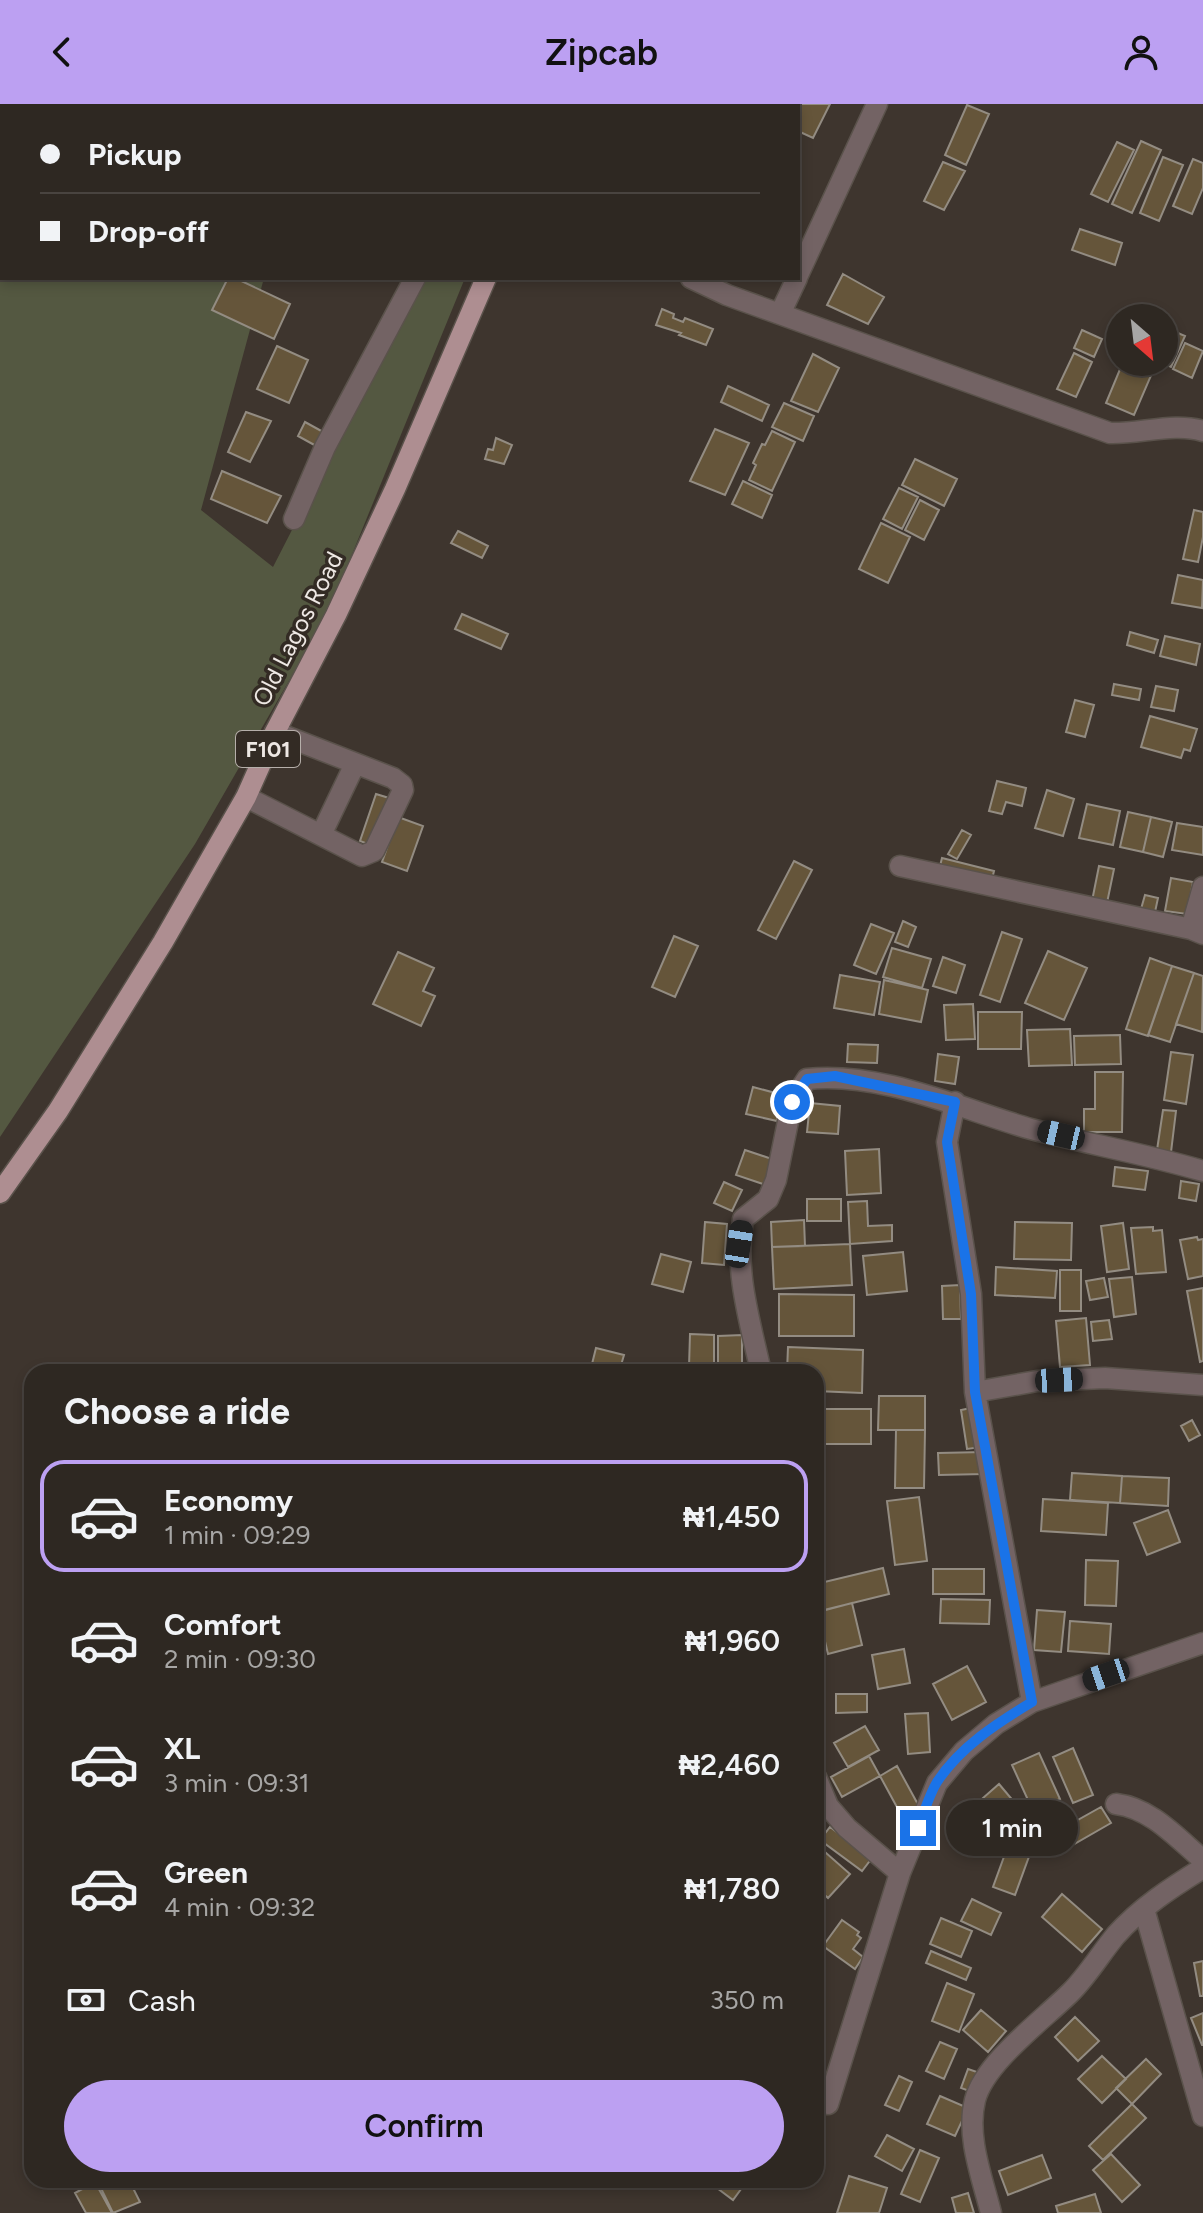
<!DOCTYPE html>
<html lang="en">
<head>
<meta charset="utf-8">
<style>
	body { margin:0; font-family:Figtree,sans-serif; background:#36302a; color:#f1f3f6; height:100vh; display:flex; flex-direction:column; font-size:30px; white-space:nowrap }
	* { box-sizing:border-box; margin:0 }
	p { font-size:26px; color:#a7a6a5 }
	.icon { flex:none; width:44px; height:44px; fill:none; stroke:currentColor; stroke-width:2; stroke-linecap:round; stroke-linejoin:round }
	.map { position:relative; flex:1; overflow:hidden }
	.drawer { position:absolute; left:24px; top:1260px; width:800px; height:824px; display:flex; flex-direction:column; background:#2e2822; border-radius:24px; box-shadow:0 4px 12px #0003,0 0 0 2px #494440 }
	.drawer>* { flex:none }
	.top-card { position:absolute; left:0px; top:0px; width:800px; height:176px; box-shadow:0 4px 12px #0003,0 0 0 2px #494440; display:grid; align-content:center; height:176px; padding:0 40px; background:#2e2822 }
	.needle { width:52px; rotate:152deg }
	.buttons { position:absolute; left:1106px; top:200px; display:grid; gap:16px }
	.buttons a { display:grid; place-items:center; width:72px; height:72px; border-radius:50%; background:#2e2822; box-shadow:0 4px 12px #0003,0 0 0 2px #494440; font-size:40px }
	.end { position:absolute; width:36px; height:36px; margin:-18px; border:10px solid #1a73e8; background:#fff; box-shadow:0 0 0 4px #fff }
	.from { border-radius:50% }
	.bubble { position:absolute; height:56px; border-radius:28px; background:#2e2822; box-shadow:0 4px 12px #0003,0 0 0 2px #494440; font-size:26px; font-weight:600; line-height:56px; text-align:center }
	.car { position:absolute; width:24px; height:48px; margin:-24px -12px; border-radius:10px; box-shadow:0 0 6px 2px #0007; background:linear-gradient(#222 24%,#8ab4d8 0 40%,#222 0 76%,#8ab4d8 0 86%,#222 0) }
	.top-card b { display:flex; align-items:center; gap:28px; height:76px; font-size:30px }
	.top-card b+b { border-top:2px solid #494440 }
	.top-card i { width:20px; height:20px; background:#f1f3f6 }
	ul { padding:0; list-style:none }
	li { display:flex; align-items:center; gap:24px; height:112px; margin:0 16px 12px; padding:0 24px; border:4px solid transparent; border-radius:24px }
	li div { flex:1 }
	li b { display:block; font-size:30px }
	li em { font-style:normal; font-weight:600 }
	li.selected { border-color:#bca0f2 }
	li>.icon { width:72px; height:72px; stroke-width:1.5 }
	h2 { padding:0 40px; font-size:36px; line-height:96px }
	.pay { display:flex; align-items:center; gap:20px; height:88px; padding:0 40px; font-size:30px }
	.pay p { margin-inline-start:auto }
	.button { display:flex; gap:16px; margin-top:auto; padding:16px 40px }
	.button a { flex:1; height:92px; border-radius:48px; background:#bca0f2; color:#111; font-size:32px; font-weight:600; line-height:92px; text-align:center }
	header { display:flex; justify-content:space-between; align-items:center; height:104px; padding:0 40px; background:#bca0f2; color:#111; font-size:36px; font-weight:600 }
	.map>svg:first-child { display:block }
</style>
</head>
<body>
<header><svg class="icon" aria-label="back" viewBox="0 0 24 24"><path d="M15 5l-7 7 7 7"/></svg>Zipcab<svg class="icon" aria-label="person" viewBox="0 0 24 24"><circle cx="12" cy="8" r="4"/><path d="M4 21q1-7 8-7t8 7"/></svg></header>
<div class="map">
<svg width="1203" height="2109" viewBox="0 0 1203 2109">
	<rect width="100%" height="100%" fill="#3e352e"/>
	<path fill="#545841" d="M0 0H81L2 2V174H264L201 406 273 463 421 174H465L328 509 195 740 0 1033Z"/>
	<path fill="#65553a" stroke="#938c82" stroke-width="2" d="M741 0H830L813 34 798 27V2Z
		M967 1 989 10 966 61 945 51Z
		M1141 37 1161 46 1132 109 1112 100Z
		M1117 38 1134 46 1108 98 1091 90Z
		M1163 53 1183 61 1159 117 1140 109Z
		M1193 55 1203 59V84L1192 110 1173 102Z
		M943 58 965 67 944 106 924 97Z
		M1080 125 1122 139 1115 161 1072 146Z
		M843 170 884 193 868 220 827 201Z
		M228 174H235L290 200 274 235 212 206Z
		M662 205 674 210 673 214 683 218 685 214 713 225 706 241 679 231 681 229 656 221Z
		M1164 223 1185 232 1171 263 1161 258H1164Z
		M1082 226 1102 235 1094 253 1074 244Z
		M1185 239 1203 247 1192 274 1173 265Z
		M277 242 308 256 289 299 257 285Z
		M1074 249 1092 258 1076 293 1057 285Z
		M813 250 839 264 818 308 791 297Z
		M1123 258 1156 260 1134 311 1106 299Z
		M728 282 769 301 762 317 721 298Z
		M784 299 814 312 803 337 772 323Z
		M246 308 271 317 250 358 228 348Z
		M305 318 325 329 318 343 298 332Z
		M715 325 749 339 725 391 690 377Z
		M772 327 795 338 772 387 749 376 756 361 753 359 762 340 765 341Z
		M496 334 512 341 504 360 485 355 488 345 493 346Z
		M915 355 957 375 944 402 902 381Z
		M222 367 281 392 267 419 211 395Z
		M743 377 772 391 762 414 732 400Z
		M899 384 918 393 902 425 883 415Z
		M920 396 939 406 924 436 905 426Z
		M1194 406 1203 408V433L1198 458 1183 455Z
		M881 419 910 433 888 479 859 465Z
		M458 427 488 442 482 454 451 439Z
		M1178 471 1203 476 1202 504 1172 499Z
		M462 510 508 530 501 545 455 525Z
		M1130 528 1158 536 1154 549 1127 541Z
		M1165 532 1200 540 1196 561 1160 552Z
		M1114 580 1141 585 1139 596 1112 591Z
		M1156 582 1178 586 1174 607 1151 603Z
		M1075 596 1094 601 1085 633 1066 628Z
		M1150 612 1197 625 1190 647 1184 645 1181 654 1141 643Z
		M997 677 1026 684 1022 702 1006 698 1002 710 989 707Z
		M1047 686 1074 695 1063 732 1035 724Z
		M376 690 389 694 373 742 360 737Z
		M1087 700 1120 707 1113 741 1079 734Z
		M1128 708 1151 713 1143 748 1120 743Z
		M398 713 423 722 407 767 382 758Z
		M1151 713 1172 718 1163 753 1143 748Z
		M1177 719 1203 723V751L1172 746Z
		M962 726 971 731 957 755 948 750Z
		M942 754 994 767 991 779 939 766Z
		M794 757 812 766 776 835 758 826Z
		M1099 762 1114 765 1107 799 1092 797Z
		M1171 774 1193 778 1187 810 1165 807Z
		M1145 791 1158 794 1155 808 1141 805Z
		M903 817 916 823 908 843 895 838Z
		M871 820 894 829 876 870 854 861Z
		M1002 828 1022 835 1000 898 980 891Z
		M674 832 698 842 675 893 652 883Z
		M892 844 931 855 922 884 883 873Z
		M1048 847 1087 864 1064 916 1025 899Z
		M398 848 434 864 423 887 435 892 421 922 373 900Z
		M943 853 965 861 956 889 933 882Z
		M1150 854 1172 862 1148 932 1126 925Z
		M1172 862 1194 869 1170 938 1148 931Z
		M1194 869 1203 872 1202 928 1176 920Z
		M840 871 880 878 874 911 834 904Z
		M884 876 928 886 921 918 879 910Z
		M973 900 975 935 946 936 944 901Z
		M978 908H1022L1021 945H978Z
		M1070 925 1072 961 1029 962 1027 926Z
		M1120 931 1121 960 1075 961 1074 932Z
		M848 940 878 941 877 959 847 958Z
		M1171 948 1193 951 1186 1000 1164 996Z
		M938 950 959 953 955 980 935 977Z
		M1095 968H1123L1122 1028H1084V1005H1095Z
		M753 983 783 991 777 1017 746 1010Z
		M810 999 840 1002 838 1030 807 1028Z
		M1163 1006 1176 1007 1171 1048 1157 1046Z
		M879 1045 881 1089 847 1091 845 1047Z
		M745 1046 775 1056 766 1081 736 1071Z
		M1115 1063 1148 1067 1145 1086 1113 1082Z
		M1181 1077 1199 1080 1196 1097 1179 1094Z
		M724 1078 742 1086 732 1107 714 1099Z
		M807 1095H841V1117H807Z
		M867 1097 868 1122 892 1121V1137L850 1140 848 1098Z
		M804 1116 805 1142 772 1143 771 1118Z
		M705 1118 727 1120 724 1161 702 1159Z
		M1015 1118 1072 1119 1071 1156 1014 1155Z
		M1123 1119 1129 1165 1107 1168 1101 1122Z
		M1153 1123V1127L1162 1126 1166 1168 1136 1170 1131 1124Z
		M1197 1133 1198 1136 1203 1135V1172L1188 1175 1180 1136Z
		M850 1140 852 1181 774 1185 772 1143Z
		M903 1148 907 1187 867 1191 863 1152Z
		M661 1150 691 1158 683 1188 652 1180Z
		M996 1163 1057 1167 1055 1194 995 1191Z
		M1060 1166H1081V1207H1060Z
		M1132 1173 1136 1210 1114 1213 1109 1175Z
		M1104 1174 1108 1193 1090 1196 1086 1177Z
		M960 1181 961 1215H943L942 1182Z
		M1203 1184V1257L1200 1258 1187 1187Z
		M779 1190 854 1191V1232H779Z
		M1086 1214 1090 1261 1060 1263 1056 1217Z
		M1109 1216 1112 1235 1093 1237 1091 1218Z
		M690 1230 714 1231V1264L689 1263Z
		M742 1231V1264H718V1232Z
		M788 1243 863 1246 862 1289 816 1287V1268H787Z
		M596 1244 624 1251 619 1268H590Z
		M879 1292H925V1326H878Z
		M976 1303 982 1343 967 1345 961 1306Z
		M816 1305H871V1340H816Z
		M1192 1316 1200 1331 1189 1337 1181 1322Z
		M896 1326H925L924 1384H895Z
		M984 1348V1370L939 1371 938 1349Z
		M1072 1369 1122 1372 1120 1399 1070 1396Z
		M1122 1372 1169 1374 1168 1402 1120 1399Z
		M919 1393 927 1457 895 1461 887 1397Z
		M1043 1395 1108 1399 1106 1431 1041 1427Z
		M1168 1406 1180 1438 1147 1451 1134 1419Z
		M1086 1456 1118 1457 1116 1502 1085 1501Z
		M883 1464 889 1490 816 1508V1480Z
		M933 1465H984V1490H933Z
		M941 1495 990 1496 989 1520 940 1519Z
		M852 1499 862 1541 828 1550 818 1508Z
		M1037 1506 1065 1508 1061 1548 1034 1546Z
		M1070 1517 1111 1520 1109 1550 1068 1547Z
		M904 1545 910 1579 878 1585 872 1551Z
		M967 1562 986 1598 952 1616 933 1580Z
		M836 1590H867V1608L836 1609Z
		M928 1609 930 1648 908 1650 905 1610Z
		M865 1622 879 1646 848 1663 834 1639Z
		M1073 1644 1093 1691 1073 1699 1053 1653Z
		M1039 1649 1060 1695 1033 1707 1012 1661Z
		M869 1652 880 1672 842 1693 831 1673Z
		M897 1662 921 1706 904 1716 880 1672Z
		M999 1680 1025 1711 1001 1732 975 1701Z
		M1101 1703 1111 1719 1062 1747 1053 1730Z
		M830 1723 872 1754 862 1767 820 1736Z
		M1009 1739 1031 1747 1015 1791 993 1783Z
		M817 1741 850 1770 828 1794 816 1783Z
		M1062 1790 1102 1825 1082 1848 1042 1813Z
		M972 1795 1001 1809 991 1831 961 1817Z
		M941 1814 972 1827 961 1853 930 1840Z
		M842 1816 859 1828 857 1831 861 1834 853 1845 863 1853 855 1865 823 1842Z
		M931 1847 971 1864 966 1876 926 1859Z
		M1203 1857V1892H1200L1194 1859Z
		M947 1879 974 1890 959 1928 932 1917Z
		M981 1906 1006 1927 988 1948 963 1926Z
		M1203 1909V1941H1202L1191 1914Z
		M1075 1913 1099 1937 1078 1957 1055 1933Z
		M940 1938 957 1945 944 1975 926 1967Z
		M1102 1952 1126 1975 1102 1999 1078 1975Z
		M1146 1955 1161 1970 1132 2000 1116 1984Z
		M968 1965 980 1969 972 1988 961 1984Z
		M899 1972 912 1978 899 2007 885 2001Z
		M940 1992 968 2004 955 2032 927 2020Z
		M1132 2000 1146 2014 1103 2056 1089 2042Z
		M887 2031 914 2045 902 2067 875 2052Z
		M920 2046 939 2054 920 2098 901 2090Z
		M1111 2050 1140 2081 1122 2098 1093 2066Z
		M1042 2051 1051 2074 1008 2091 999 2067Z
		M849 2072 887 2084 879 2109H837Z
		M97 2076H129L140 2098 113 2109Z
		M710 2076H737L744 2081 733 2096 709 2078Z
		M95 2078 112 2109H86L75 2089Z
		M968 2089 974 2109H956L952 2094Z
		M1095 2090 1101 2109H1058L1056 2102Z"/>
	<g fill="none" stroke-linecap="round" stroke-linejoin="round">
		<g stroke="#5a524b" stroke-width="23">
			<path id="minor" d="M493 2 494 0
				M798 171 877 0
				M691 174 727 191 1110 329C1140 330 1175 318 1203 327
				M780 210 797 174
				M294 415 325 343 415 174
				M246 693 362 752 374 747 403 686 402 681 393 674 275 628
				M321 731 355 660
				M900 762 1191 825 1203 830
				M1191 825 1203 783
				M955 998 947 1038 971 1190 975 1288 1032 1598
				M761 1268C750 1217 734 1168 743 1115L768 1095 776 1076 792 998 807 975C881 967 961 1005 1031 1025 1088 1040 1146 1050 1203 1067
				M975 1288 1037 1277 1105 1274 1203 1281
				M816 1673 828 1702 847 1724 900 1769
				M1116 1700C1151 1704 1177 1734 1203 1756
				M1144 1805 1203 2012
				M828 2000 900 1769 937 1679 964 1647 996 1620 1032 1598 1203 1539
				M991 2109C982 2073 966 2032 975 1996 985 1958 1043 1916 1071 1888 1088 1871 1101 1849 1116 1831 1140 1804 1172 1783 1203 1764"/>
		</g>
		<g stroke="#5a524b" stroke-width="23">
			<path id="major" d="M559 2V0
				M0 1089 58 1007 163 838 246 693 275 628 336 511 395 385 486 174"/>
		</g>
		<use href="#minor" stroke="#736364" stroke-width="20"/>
		<use href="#major" stroke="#ae8e91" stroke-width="20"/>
	</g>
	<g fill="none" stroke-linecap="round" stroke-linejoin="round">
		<path stroke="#1a73e8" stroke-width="10" d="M792 998 807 975 835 972 955 998 947 1038 971 1190 975 1288 1032 1598C997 1619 960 1643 937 1678 929 1691 924 1709 918 1724"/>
	</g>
	<g text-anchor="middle" stroke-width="7" stroke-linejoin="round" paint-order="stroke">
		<rect fill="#332b24" stroke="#b6afaa" stroke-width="2" x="236" y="627" width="64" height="36" rx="6"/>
		<g font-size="22" font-weight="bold" fill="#eee8e4">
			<text x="268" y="653">F101</text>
		</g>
		<g font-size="24" fill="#eee8e4" stroke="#332b24">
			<text transform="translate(298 525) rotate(-63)" y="8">Old Lagos Road</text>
		</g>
	</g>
</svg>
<div class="buttons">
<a><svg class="needle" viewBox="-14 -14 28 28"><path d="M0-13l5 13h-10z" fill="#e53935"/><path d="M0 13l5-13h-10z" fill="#a7a6a5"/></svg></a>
</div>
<i class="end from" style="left:792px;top:998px"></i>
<i class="end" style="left:918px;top:1724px"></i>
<div class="bubble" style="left:946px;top:1696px;width:132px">1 min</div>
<i class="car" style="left:1061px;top:1031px;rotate:283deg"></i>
<i class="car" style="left:739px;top:1140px;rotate:9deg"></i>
<i class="car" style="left:1059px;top:1276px;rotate:87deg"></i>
<i class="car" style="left:1106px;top:1571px;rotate:251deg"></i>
<div class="top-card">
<b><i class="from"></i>Pickup</b>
<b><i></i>Drop-off</b>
</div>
<section class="drawer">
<h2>Choose a ride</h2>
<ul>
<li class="selected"><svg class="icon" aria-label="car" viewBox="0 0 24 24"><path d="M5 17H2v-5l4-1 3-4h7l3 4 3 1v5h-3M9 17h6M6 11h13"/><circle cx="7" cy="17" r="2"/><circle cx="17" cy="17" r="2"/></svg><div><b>Economy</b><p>1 min · 09:29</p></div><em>₦1,450</em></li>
<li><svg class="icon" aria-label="car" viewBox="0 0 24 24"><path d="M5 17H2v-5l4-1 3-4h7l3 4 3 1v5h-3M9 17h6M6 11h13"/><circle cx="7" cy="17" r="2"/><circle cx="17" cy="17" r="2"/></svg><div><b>Comfort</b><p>2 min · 09:30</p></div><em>₦1,960</em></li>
<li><svg class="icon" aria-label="car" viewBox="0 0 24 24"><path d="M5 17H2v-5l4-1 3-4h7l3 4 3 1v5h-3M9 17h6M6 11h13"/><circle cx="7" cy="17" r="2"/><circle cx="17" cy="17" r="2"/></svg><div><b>XL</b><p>3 min · 09:31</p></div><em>₦2,460</em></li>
<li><svg class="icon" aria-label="car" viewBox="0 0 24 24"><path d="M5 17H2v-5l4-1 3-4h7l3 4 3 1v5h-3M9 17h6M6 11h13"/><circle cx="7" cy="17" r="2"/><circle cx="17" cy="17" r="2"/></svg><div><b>Green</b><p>4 min · 09:32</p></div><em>₦1,780</em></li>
</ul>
<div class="pay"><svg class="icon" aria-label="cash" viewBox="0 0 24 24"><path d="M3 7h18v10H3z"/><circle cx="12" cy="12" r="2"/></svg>Cash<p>350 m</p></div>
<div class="button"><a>Confirm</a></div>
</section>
</div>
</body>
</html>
